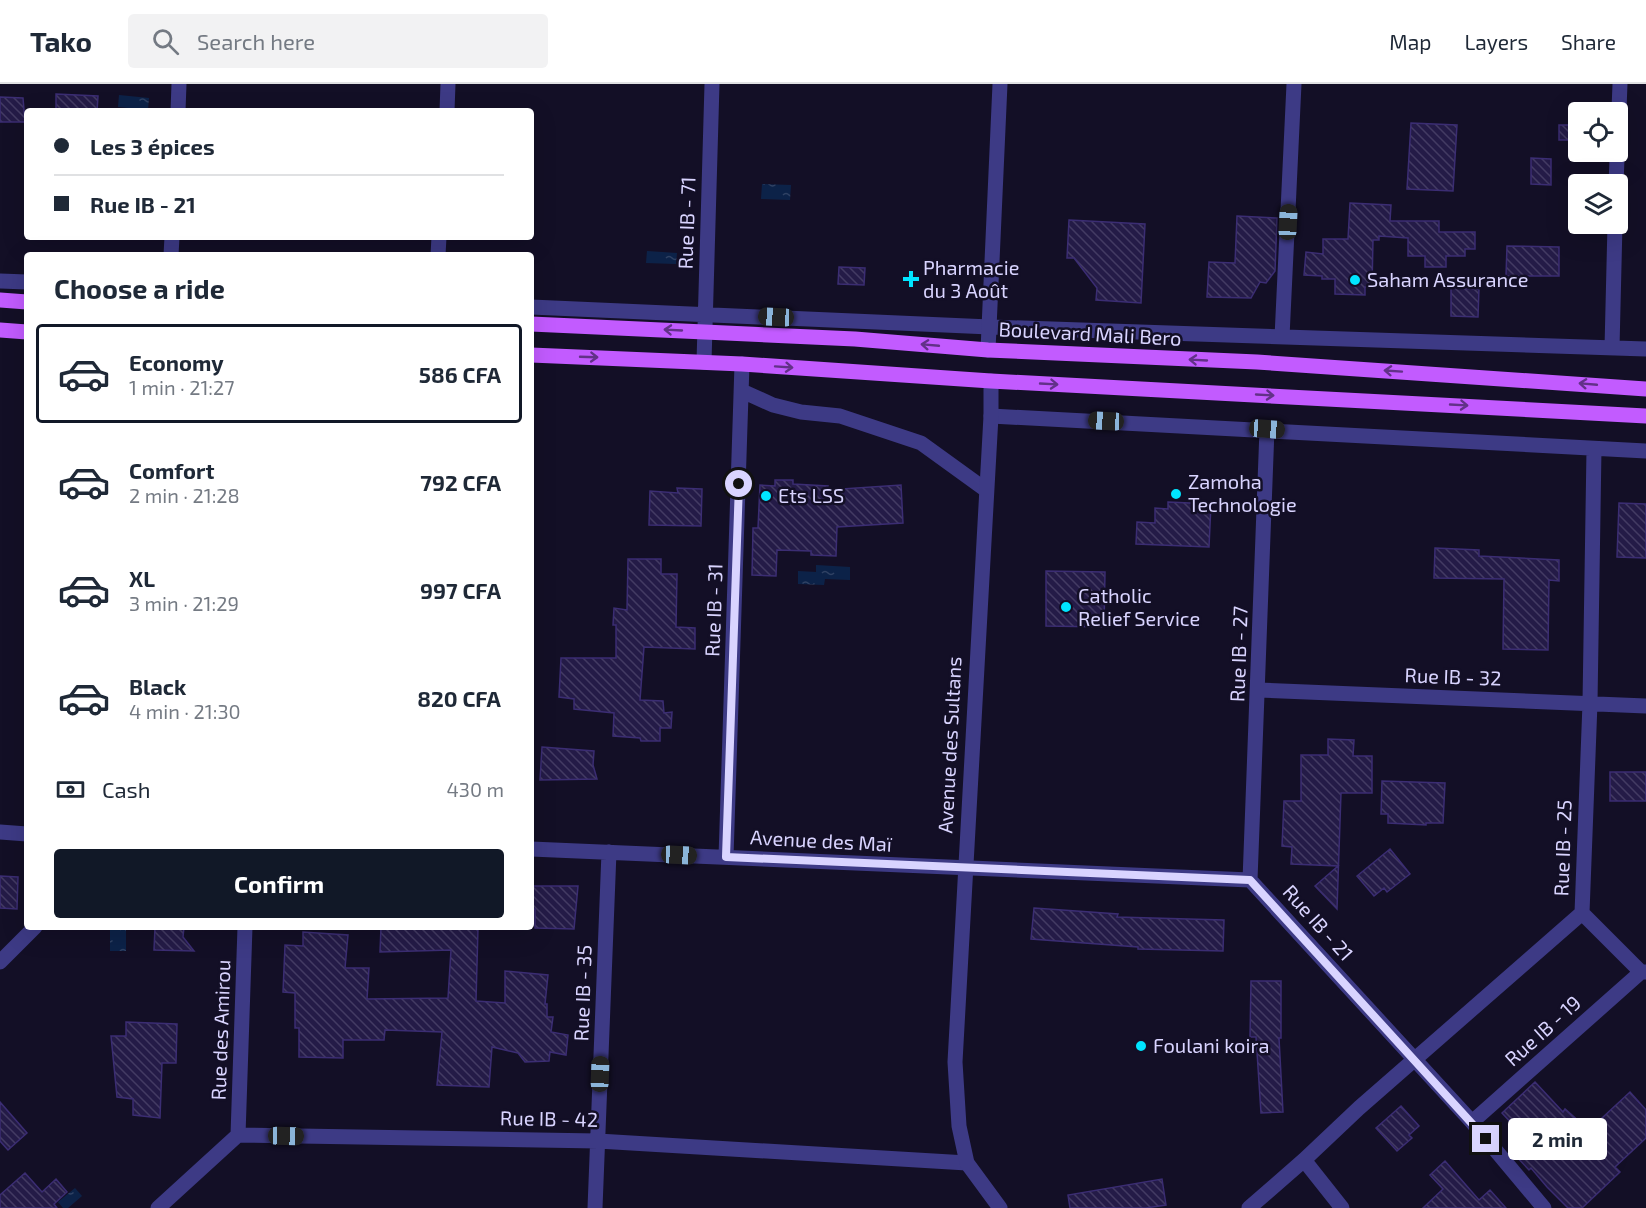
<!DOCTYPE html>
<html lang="en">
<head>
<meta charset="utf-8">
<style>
	body { margin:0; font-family:"Exo 2",sans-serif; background:#f2f2f3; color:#1f2937; height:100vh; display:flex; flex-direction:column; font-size:22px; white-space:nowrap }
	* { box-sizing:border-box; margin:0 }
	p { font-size:20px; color:#747a83 }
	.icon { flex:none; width:33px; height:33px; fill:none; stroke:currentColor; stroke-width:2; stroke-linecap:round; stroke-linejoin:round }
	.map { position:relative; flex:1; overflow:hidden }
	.side { position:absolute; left:24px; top:168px; width:510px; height:678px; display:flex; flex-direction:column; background:#fff; border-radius:6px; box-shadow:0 6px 24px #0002 }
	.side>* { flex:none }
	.banner { position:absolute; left:24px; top:24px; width:510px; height:132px; border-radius:6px; box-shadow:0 6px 24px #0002; display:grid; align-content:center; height:132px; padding:0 30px; background:#fff }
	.fabs { position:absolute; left:1568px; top:18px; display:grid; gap:12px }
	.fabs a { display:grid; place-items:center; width:60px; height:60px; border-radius:6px; background:#fff; box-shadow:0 6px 24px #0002; font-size:30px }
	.end { position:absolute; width:27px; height:27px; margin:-14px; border:8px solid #d9d4ff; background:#111; box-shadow:0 0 0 3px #111 }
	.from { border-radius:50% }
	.bubble { position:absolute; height:42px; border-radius:6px; background:#fff; box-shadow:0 6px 24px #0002; font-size:20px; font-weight:700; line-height:42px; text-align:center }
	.car { position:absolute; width:18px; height:36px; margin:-18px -9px; border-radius:8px; box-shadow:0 0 4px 2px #0007; background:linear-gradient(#222 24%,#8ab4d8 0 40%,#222 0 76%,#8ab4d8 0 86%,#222 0) }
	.banner b { display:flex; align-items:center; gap:21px; height:57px; font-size:22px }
	.banner b+b { border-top:2px solid #e0e1e3 }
	.banner i { width:15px; height:15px; background:#1f2937 }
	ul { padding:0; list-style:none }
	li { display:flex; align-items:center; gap:18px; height:99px; margin:0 12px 9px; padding:0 18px; border:3px solid transparent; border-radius:6px }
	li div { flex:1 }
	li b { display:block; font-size:22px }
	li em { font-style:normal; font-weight:700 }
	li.on { border-color:#111827 }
	li>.icon { width:54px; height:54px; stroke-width:1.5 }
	h2 { padding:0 30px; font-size:27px; line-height:72px }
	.pay { display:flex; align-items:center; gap:15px; height:66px; padding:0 30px; font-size:22px }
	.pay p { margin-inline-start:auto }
	.primary-button { display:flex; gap:12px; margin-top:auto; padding:12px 30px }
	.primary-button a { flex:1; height:69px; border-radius:6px; background:#111827; color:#fff; font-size:24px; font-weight:700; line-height:69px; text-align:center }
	header { display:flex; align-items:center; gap:36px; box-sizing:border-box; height:84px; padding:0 30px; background:#fff; border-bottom:2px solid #e0e1e3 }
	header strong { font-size:28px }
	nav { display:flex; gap:33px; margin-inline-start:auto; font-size:21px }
	.search { width:420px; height:54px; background:#f2f2f3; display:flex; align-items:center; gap:15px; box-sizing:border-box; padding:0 21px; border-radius:6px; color:#747a83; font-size:22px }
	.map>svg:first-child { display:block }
</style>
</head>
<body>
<header>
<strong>Tako</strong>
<div class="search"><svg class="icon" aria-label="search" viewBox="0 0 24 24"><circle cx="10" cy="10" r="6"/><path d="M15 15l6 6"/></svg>Search here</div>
<nav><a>Map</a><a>Layers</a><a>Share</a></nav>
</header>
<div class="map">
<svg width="1646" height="1124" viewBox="0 0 1646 1124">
	<defs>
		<pattern id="water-ripples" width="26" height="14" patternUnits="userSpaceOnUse" patternTransform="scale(1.5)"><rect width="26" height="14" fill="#0c2248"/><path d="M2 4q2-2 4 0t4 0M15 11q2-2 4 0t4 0" fill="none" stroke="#2f4163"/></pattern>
		<pattern id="building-back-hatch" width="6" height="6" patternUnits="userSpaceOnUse" patternTransform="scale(1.5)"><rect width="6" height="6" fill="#241b47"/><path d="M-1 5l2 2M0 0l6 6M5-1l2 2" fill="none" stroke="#433b63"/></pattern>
	</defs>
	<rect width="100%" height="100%" fill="#130f26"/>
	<path fill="url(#water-ripples)" d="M119 11 149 14 148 26 118 23Z
		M762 100 791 101 790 116 761 115Z
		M647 167 677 169 676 180 646 179Z
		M816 481 850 483V496L825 495 824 501 798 500V487L816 488Z
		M110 843H126V867H110Z
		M75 1104 82 1112 68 1124H63L58 1118Z"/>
	<path fill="url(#building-back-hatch)" stroke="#3b2d73" stroke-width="1.5" d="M56 10 98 12 97 27H56Z
		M0 13 23 14 25 38H0Z
		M1411 39 1457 41 1453 107 1407 105Z
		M1559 41H1578V56H1559Z
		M1531 74 1551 75V101L1531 100Z
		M1350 119 1391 121 1390 137H1439V148H1475V165H1465V172H1446V183H1425V172H1408V154L1379 152V156H1373L1372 203H1365V211L1335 210V195H1322V192L1304 191 1306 168 1323 170V155H1348Z
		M1237 132 1277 134 1275 187 1266 199 1260 198 1251 214 1207 213 1209 178 1235 179Z
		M1069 136 1145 140 1141 219 1096 216 1097 204 1074 174H1067Z
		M1507 162 1559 163V192H1506Z
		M839 183 865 184 864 201 838 200Z
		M1451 204 1479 205 1478 233 1451 232Z
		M775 396H793V400L828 402 827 406 901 401 903 439 837 443 836 472 811 471V467L777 466 776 492 752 491 753 444H758L760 401 775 402Z
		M677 404 702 405 701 442 649 441 650 407 678 409Z
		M1168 418 1211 420 1209 463 1136 460 1137 438 1155 439V424L1168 425Z
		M1619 419 1646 420V474L1617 473Z
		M1435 464 1479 466V472L1559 476V497L1549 496 1548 566 1503 565 1504 495 1434 494Z
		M628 475H661V490H677L676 543 695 544V565L644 563 640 616 663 617 664 629 672 628 671 644H660V657H641L640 654 613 652 614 629 574 625V615L559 613 561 574H616V541H613L614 524 627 526Z
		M1046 487 1105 488 1104 543 1046 542Z
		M1328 655 1354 656 1353 672H1372V709H1341L1337 825 1315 802 1338 782 1291 780 1292 763 1282 762 1284 717H1301V671H1328Z
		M542 663 594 667 593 681 597 695 540 696Z
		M1610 688H1646V717H1610Z
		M1382 697 1445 699 1443 739H1426V741L1388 739V730H1381Z
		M1390 765 1410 790 1387 808 1384 804 1374 812 1357 792Z
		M0 792 18 793 17 825 0 824Z
		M531 802H578L574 845 535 844V825H531Z
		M1034 824 1118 830 1117 833 1224 836 1223 867 1138 865V863L1031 855Z
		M155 843H184L183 853 194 867 154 866Z
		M381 843 478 844 476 917 505 919V887L548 891 545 920H547V933H553L551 948 568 951 566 971 550 968 549 977 525 978 518 969 492 963 489 1003 437 1001 442 948 385 946 384 956H343V974L299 973V944H295V909L283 908 285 861 303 862V848L348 851 345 884H369L367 915 448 914 451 866 380 868Z
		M1251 897H1281V954H1279L1283 1028 1261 1029 1256 953H1250Z
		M126 938 177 940 176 979H162L160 1034 133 1031V1015L117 1013 111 952H126Z
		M1535 998 1563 1028 1565 1025 1589 1046 1630 1008 1646 1026V1054L1615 1083 1620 1088 1582 1124H1568L1547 1103 1531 1084 1529 1086 1516 1072 1531 1060 1502 1029Z
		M0 1018 27 1049 8 1066 0 1057Z
		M1401 1022 1419 1042 1409 1051 1412 1054 1397 1067 1376 1044Z
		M1445 1077 1479 1116 1490 1106 1506 1124H1423L1443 1105 1430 1091Z
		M25 1089 42 1108 56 1095 67 1108 54 1120 57 1124H0V1111Z
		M1162 1095 1166 1121 1146 1124H1070L1068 1111Z"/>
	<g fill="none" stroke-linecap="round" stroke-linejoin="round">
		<path stroke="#3d3a85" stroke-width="15" d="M178 27 179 0
			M447 27 448 0
			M1616 100 1620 0
			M171 171 172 153
			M438 171 439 153
			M0 197 27 198
			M531 223 990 243 1646 265
			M1282 253 1294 0
			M1612 264 1615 140
			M704 278 712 0
			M742 307 773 321 801 328 840 332 921 359 986 406
			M991 332 1646 367
			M1259 606 1646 622
			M0 748 27 750
			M531 765 1250 796 1472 1038 1544 1124
			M726 773 742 280
			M1250 796 1267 345
			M1582 829 1641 888H1646
			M0 878 35 843
			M1472 1038 1641 888
			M238 1051 245 843
			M1304 1076 1342 1124
			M158 1124 238 1051 598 1057 967 1079
			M595 1124 609 768
			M1249 1124 1304 1076 1359 1024 1582 829 1590 619 1594 365"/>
		<path stroke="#3d3a85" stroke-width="15" d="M988 266 1000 0
			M991 297V332L955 978 959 1042 967 1079 1000 1124"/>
		<path stroke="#c25bff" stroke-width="15" d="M0 216 27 218
			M531 240 855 255 988 266 1257 278 1646 305
			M0 246 27 248
			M531 271 742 280 991 297 1646 332"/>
	</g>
	<defs><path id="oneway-shaft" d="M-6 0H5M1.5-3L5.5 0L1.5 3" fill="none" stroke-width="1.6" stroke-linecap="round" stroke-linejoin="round" transform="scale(1.5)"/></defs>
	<g stroke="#623188">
		<use href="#oneway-shaft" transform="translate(673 246) rotate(-177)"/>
		<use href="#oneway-shaft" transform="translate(930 261) rotate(-175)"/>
		<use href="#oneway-shaft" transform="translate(589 273) rotate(2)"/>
		<use href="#oneway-shaft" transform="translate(1198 276) rotate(-177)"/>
		<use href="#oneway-shaft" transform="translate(784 283) rotate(4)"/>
		<use href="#oneway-shaft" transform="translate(1393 287) rotate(-176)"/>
		<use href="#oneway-shaft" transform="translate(1049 300) rotate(3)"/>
		<use href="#oneway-shaft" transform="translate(1588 300) rotate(-175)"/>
		<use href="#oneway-shaft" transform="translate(1265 311) rotate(3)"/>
		<use href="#oneway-shaft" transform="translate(1459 321) rotate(3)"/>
	</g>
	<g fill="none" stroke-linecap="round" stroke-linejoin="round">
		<path stroke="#d9d4ff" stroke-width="8" d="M739 400 726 773 1250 796 1486 1055"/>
	</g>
	<g fill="#00e5ff" stroke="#130f26" stroke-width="2">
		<path d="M908 186h6v6h6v6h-6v6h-6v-6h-6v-6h6z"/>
		<circle cx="1355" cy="196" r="6"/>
		<circle cx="1176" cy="410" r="6"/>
		<circle cx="766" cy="412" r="6"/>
		<circle cx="1066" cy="523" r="6"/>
		<circle cx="1141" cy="962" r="6"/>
	</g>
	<g text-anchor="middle" stroke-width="5" stroke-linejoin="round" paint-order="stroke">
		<g font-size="20" fill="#d9d4ff" stroke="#130f26">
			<text transform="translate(687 139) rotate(-88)" y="7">Rue IB - 71</text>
			<text transform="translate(1090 250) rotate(3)" y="7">Boulevard Mali Bero</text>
			<text transform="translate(714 526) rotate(-88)" y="7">Rue IB - 31</text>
			<text transform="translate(1239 570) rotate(-88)" y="7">Rue IB - 27</text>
			<text transform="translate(1453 593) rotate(2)" y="7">Rue IB - 32</text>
			<text transform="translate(950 661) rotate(-87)" y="7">Avenue des Sultans</text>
			<text transform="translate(821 757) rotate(3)" y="7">Avenue des Maï</text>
			<text transform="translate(1563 764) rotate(-88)" y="7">Rue IB - 25</text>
			<text transform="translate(1318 839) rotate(48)" y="7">Rue IB - 21</text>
			<text transform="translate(583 909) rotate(-88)" y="7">Rue IB - 35</text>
			<text transform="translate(221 946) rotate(-88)" y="7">Rue des Amirou</text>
			<text transform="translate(1543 947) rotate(-42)" y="7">Rue IB - 19</text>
			<text transform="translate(549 1035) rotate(1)" y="7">Rue IB - 42</text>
		</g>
		<g font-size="20" fill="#d9d4ff" stroke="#130f26" text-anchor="start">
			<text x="923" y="191">Pharmacie<tspan x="923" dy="23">du 3 Août</tspan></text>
			<text x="1367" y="203">Saham Assurance</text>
			<text x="1188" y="405">Zamoha<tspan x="1188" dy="23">Technologie</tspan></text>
			<text x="778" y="419">Ets LSS</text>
			<text x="1078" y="519">Catholic<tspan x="1078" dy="23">Relief Service</tspan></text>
			<text x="1153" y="969">Foulani koira</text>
		</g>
	</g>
</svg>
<div class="fabs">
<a><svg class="icon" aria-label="locate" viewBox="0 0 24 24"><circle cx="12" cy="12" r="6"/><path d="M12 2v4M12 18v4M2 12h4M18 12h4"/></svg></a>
<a><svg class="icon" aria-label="layers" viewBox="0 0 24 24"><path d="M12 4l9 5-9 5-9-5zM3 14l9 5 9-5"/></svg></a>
</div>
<i class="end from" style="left:739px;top:400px"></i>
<i class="end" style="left:1486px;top:1055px"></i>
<div class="bubble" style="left:1508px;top:1034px;width:99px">2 min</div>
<i class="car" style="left:1288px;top:138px;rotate:3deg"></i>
<i class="car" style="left:776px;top:233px;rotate:273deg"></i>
<i class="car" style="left:1106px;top:337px;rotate:273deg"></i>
<i class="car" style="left:1267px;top:345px;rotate:94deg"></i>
<i class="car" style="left:679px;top:771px;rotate:93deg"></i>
<i class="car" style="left:600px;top:990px;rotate:2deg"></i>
<i class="car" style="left:286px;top:1052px;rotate:91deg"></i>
<div class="banner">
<b><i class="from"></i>Les 3 épices</b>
<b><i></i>Rue IB - 21</b>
</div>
<section class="side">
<h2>Choose a ride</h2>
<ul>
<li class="on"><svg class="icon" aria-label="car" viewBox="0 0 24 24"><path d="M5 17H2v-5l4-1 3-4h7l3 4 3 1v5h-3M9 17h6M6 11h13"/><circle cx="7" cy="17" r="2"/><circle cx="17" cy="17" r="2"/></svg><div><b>Economy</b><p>1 min · 21:27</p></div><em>586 CFA</em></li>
<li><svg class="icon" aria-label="car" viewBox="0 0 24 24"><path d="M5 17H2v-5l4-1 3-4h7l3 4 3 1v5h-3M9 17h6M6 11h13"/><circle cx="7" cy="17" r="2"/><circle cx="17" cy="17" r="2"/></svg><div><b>Comfort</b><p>2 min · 21:28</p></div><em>792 CFA</em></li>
<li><svg class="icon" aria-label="car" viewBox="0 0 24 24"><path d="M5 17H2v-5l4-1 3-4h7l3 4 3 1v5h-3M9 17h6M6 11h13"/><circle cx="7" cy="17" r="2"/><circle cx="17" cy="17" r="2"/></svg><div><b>XL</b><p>3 min · 21:29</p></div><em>997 CFA</em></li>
<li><svg class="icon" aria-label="car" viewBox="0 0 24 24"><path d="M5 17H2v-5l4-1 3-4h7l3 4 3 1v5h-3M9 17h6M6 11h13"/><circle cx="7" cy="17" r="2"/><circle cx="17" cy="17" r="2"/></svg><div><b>Black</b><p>4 min · 21:30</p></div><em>820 CFA</em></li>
</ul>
<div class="pay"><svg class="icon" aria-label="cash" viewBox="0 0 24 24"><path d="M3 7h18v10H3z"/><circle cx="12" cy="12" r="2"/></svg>Cash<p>430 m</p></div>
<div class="primary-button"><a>Confirm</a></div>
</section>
</div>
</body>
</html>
